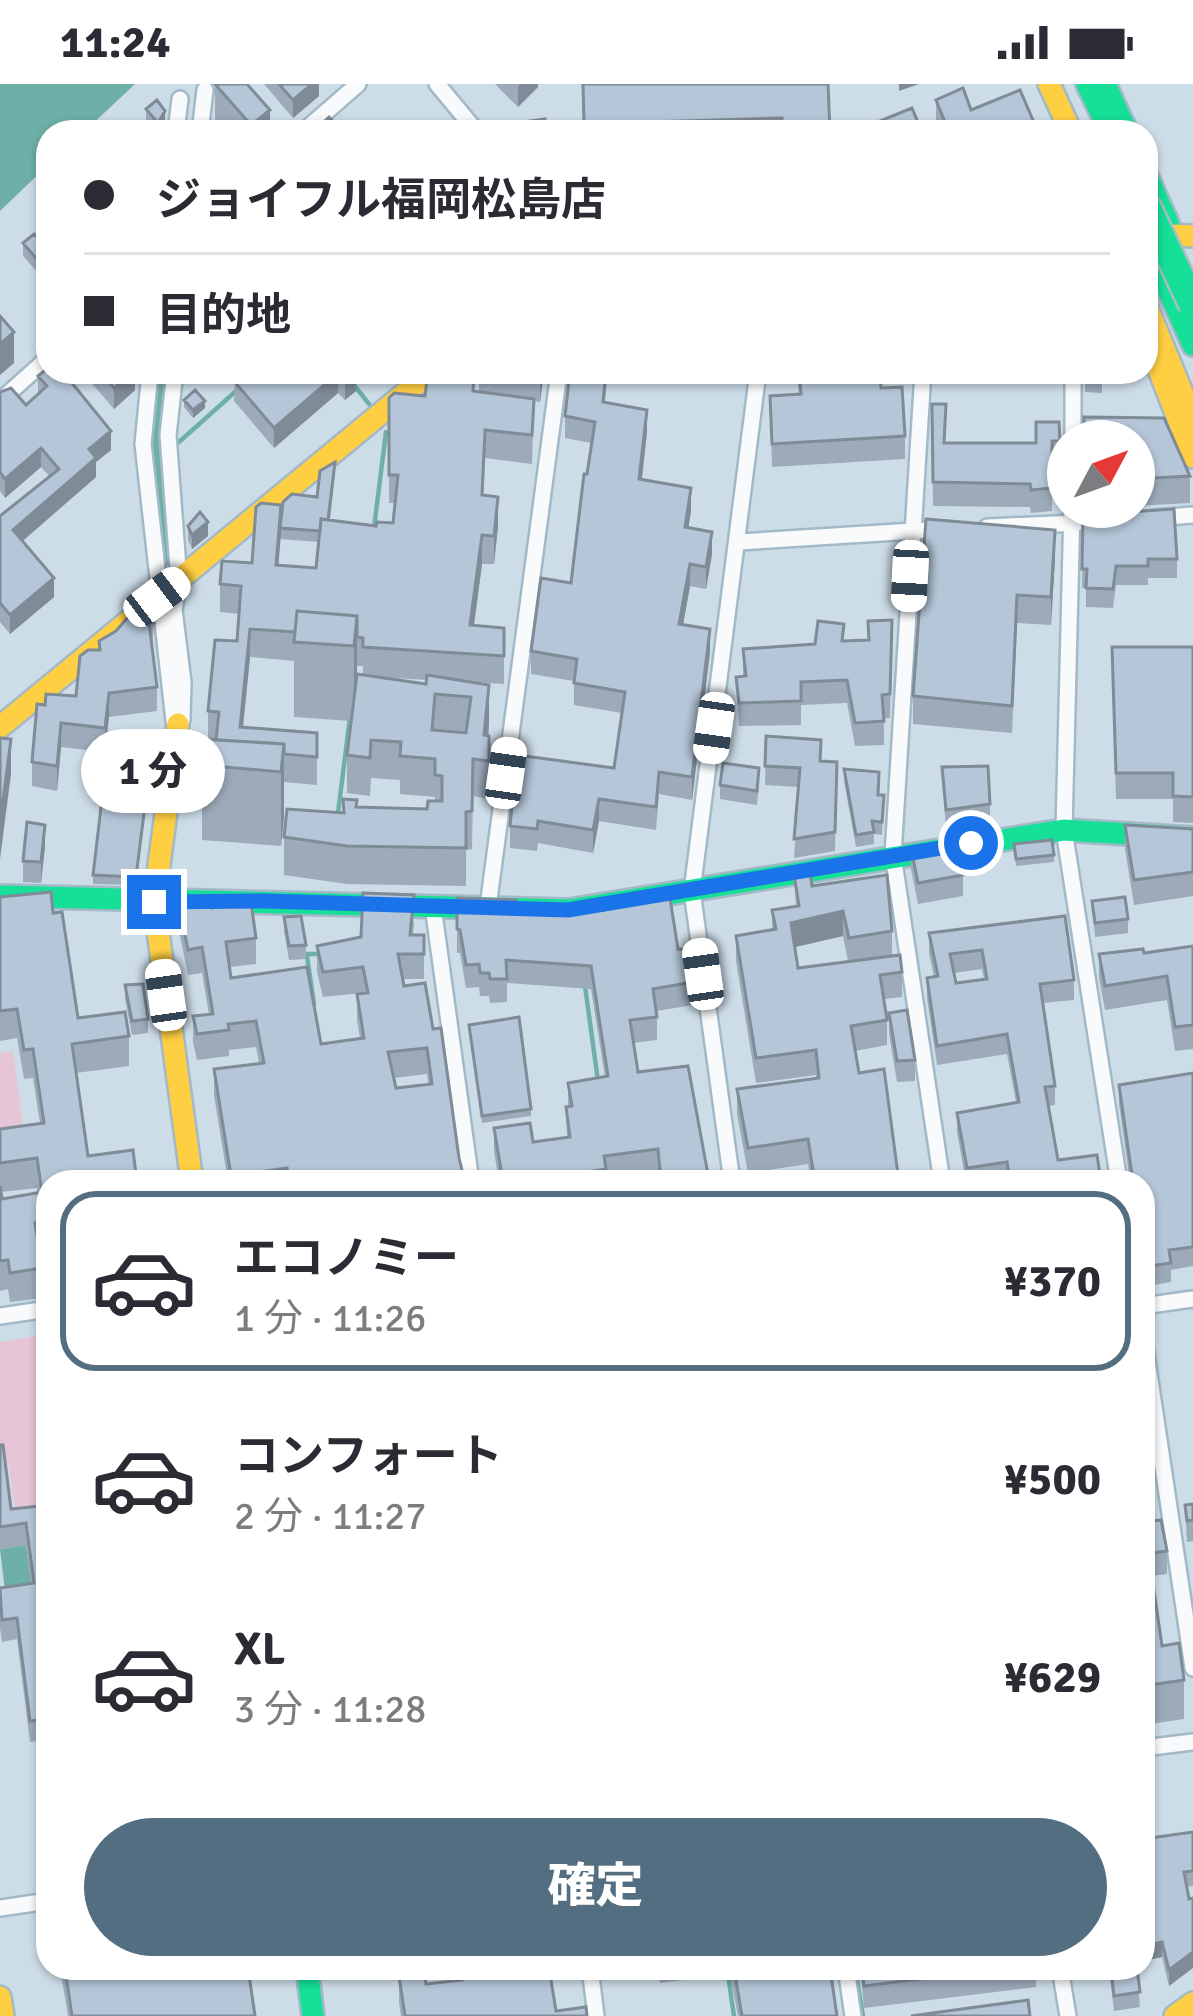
<!DOCTYPE html>
<html lang="ja">
<head>
<meta charset="utf-8">
<style>
	body { margin:0; font-family:Signika,"Noto Sans JP",sans-serif; background:#f2f2f3; color:#2b2b33; height:100vh; display:flex; flex-direction:column; font-size:45px; white-space:nowrap }
	* { box-sizing:border-box; margin:0 }
	p { font-size:39px; color:#7c7c81 }
	.icon { flex:none; width:66px; height:66px; fill:none; stroke:currentColor; stroke-width:2; stroke-linecap:round; stroke-linejoin:round }
	.map { position:relative; flex:1; overflow:hidden }
	.drawer { position:absolute; left:36px; top:1086px; width:1119px; height:810px; display:flex; flex-direction:column; background:#fff; border-radius:36px; box-shadow:0 3px 9px #0004 }
	.drawer>* { flex:none }
	.hud { position:absolute; left:36px; top:36px; width:1122px; height:264px; border-radius:36px; box-shadow:0 3px 9px #0004; display:grid; align-content:center; height:264px; padding:0 48px; background:#fff }
	.needle { width:78px; rotate:49deg }
	.buttons { position:absolute; left:1047px; top:336px; display:grid; gap:24px }
	.buttons a { display:grid; place-items:center; width:108px; height:108px; border-radius:50%; background:#fff; box-shadow:0 3px 9px #0004; font-size:60px }
	.end { position:absolute; width:54px; height:54px; margin:-27px; border:15px solid #1a73e8; background:#fff; box-shadow:0 0 0 6px #fff }
	.from { border-radius:50% }
	.bubble { position:absolute; height:84px; border-radius:42px; background:#fff; box-shadow:0 3px 9px #0004; font-size:39px; font-weight:800; line-height:84px; text-align:center }
	.car { position:absolute; width:36px; height:72px; margin:-36px -18px; border-radius:15px; box-shadow:0 0 9px 3px #0007; background:linear-gradient(#fff 24%,#345 0 40%,#fff 0 76%,#345 0 86%,#fff 0) }
	.hud b { display:flex; align-items:center; gap:42px; height:114px; font-size:45px }
	.hud b+b { border-top:3px solid #e1e1e2 }
	.hud i { width:30px; height:30px; background:#2b2b33 }
	ul { padding:21px 0 0; list-style:none }
	li { display:flex; align-items:center; gap:36px; height:180px; margin:0 24px 18px; padding:0 24px; border:6px solid transparent; border-radius:36px }
	li div { flex:1 }
	li b { display:block; font-size:45px }
	li em { font-style:normal; font-weight:800 }
	li.active { border-color:#536e80 }
	li>.icon { width:108px; height:108px; stroke-width:1.5 }
	.button { display:flex; gap:24px; margin-top:auto; padding:24px 48px }
	.button a { flex:1; height:138px; border-radius:72px; background:#536e80; color:#fff; font-size:48px; font-weight:800; line-height:138px; text-align:center }
	.status { display:flex; justify-content:space-between; align-items:center; height:84px; padding:0 60px; background:#fff; direction:ltr }
	.status svg { height:33px; fill:currentColor }
	.map>svg:first-child { display:block }
</style>
</head>
<body>
<div class="status"><b>11:24</b><svg viewBox="0 0 49 12"><path d="M0 12V9h3v3zM5 12V6h3v6zM10 12V3h3v9zM15 12V0h3v12zM26 1h20v11H26zM47 4h2v5h-2z"/></svg></div>
<div class="map">
<svg width="1193" height="1932" viewBox="0 0 1193 1932">
	<rect width="100%" height="100%" fill="#cddde8"/>
	<path fill="#e6c5d6" d="M13 967 26 1065 0 1068V969Z
		M48 1250V1430L17 1435 8 1379 0 1380V1258Z"/>
	<path fill="#6eb0a8" d="M0 0H135L84 48H48V81L0 127Z
		M158 288H167L159 360 171 481 161 482 150 360Z
		M26 1461 34 1520 7 1524 0 1465Z"/>
	<g fill="none" stroke-linecap="round" stroke-linejoin="round">
		<path stroke="#6eb0a8" stroke-width="4.5" d="M354 301 369 320
			M179 358 235 308
			M374 444 386 348
			M338 729 350 633
			M306 870H321
			M307 872 314 920
			M585 902 598 997
			M453 1884 456 1903
			M727 1884 734 1932
			M855 1884 863 1932"/>
		<g stroke="#a2b9c7" stroke-width="20">
			<path id="street" d="M437 0 477 48
				M176 48 180 15
				M200 48 205 6
				M303 48 358 0
				M150 288 143 360 174 637 178 640 182 636 183 598 174 526 179 497 168 351 175 288
				M923 288 893 771 942 1098
				M0 317 48 274
				M1073 357V288
				M1072 423 1064 746 1119 1098
				M1155 434 1193 431
				M987 443 1077 439
				M739 458 945 445
				M433 822 471 1098
				M488 823 559 288
				M732 1098 692 807 758 288
				M1143 1222 1193 1215
				M0 1232 48 1225
				M1143 1249 1193 1584
				M1143 1664 1193 1658
				M0 1824 48 1817
				M590 1884 596 1932
				M846 1884 853 1932
				M1060 1884 1068 1932"/>
		</g>
		<g stroke="#a2b9c7" stroke-width="26">
			<path id="fast" d="M1087 0 1110 48
				M1105 0 1127 48
				M1146 90 1168 139
				M1146 157 1193 261
				M0 812 569 826 1064 746 1193 754
				M307 1884 313 1932"/>
		</g>
		<g stroke="#a2b9c7" stroke-width="26">
			<path id="slow" d="M1049 0 1071 48
				M1152 150 1193 152
				M1146 221 1193 335
				M1154 273 1193 373
				M178 640 154 818 192 1098
				M0 643 431 288
				M0 1913 3 1932
				M1175 1932 1193 1919"/>
		</g>
		<use href="#street" stroke="#f8fafc" stroke-width="15"/>
		<use href="#fast" stroke="#16e098" stroke-width="21"/>
		<use href="#slow" stroke="#ffcf43" stroke-width="21"/>
		<g stroke="#acbbc5" stroke-width="32" stroke-linecap="butt">
			<path id="fast-bridge" d="M1146 121 1193 221"/>
		</g>
		<use href="#fast-bridge" stroke="#16e098" stroke-width="27"/>
	</g>
	<path fill="#9caaba" fill-rule="evenodd" d="M215 0 270 48H222L215 40Z
		M264 0H319V12L293 34Z
		M495 0H538V3L518 23Z
		M582 0H828L830 48H584Z
		M936 16 971 26 1038 48H940L936 37Z
		M146 25 165 41 161 48H153L146 39Z
		M23 159 48 166V200L23 172Z
		M82 288H135V306L114 325Z
		M227 288H356V307L345 316 338 309 274 364 234 317 235 296Z
		M479 288H544L540 318 534 317 532 380 485 374 483 411 498 442 494 480H482L474 542 504 544V600L471 598 489 639V715L473 712 472 765 466 766V802L347 800 284 791V753L357 723 427 725 435 717V713L400 710V696L371 694 370 712 347 709V671L351 637 294 633V577L250 573 243 643 317 649V701L284 698 281 762 202 756V681L208 655V627L237 557 239 530 220 528V500L252 479 281 440 317 413 335 389 330 436 376 442 393 439 395 419H389V314L479 308ZM280 454V455L319 458 316 484 278 481ZM357 582H363V590L357 594ZM378 593 427 596 426 600Z
		M570 288H608L605 318 647 348 642 396 691 427 688 443 712 470 706 505 690 502 683 541 710 568 692 716 659 710 656 746 599 737 593 769 538 759 537 767 510 764V742L614 684 622 629 574 621V597L531 590V567L571 499 591 359 565 354V332Z
		M797 288H880L881 304 905 352V375L772 383 770 312 799 310Z
		M1085 288H1102V309L1085 308Z
		M38 292 111 366 96 378V393L23 457 54 513 10 550 0 538V432L50 393 41 383 5 414 0 407V308L26 321 38 309Z
		M184 316 205 324 193 334 184 323Z
		M932 320 945 359H1036L1059 338 1060 380H1052V427L1031 429 1030 423 933 422Z
		M1134 357 1190 392V419L1134 422Z
		M1084 423H1125L1084 425Z
		M1083 431 1177 475V494H1148V501H1116L1113 524 1086 523V504H1082Z
		M188 442 208 452 192 465 188 456Z
		M1055 474 1051 541 1017 539 1012 649 913 640V612Z
		M892 536 890 634H884V661L855 662 847 619 801 621V641L739 642 736 593 743 592V565L868 556V537Z
		M154 539 152 563 157 603V627L109 633 105 668 61 663 57 707 32 702V678L45 621 76 612 99 566V557Z
		M1112 563H1193V739L1173 738V715H1116Z
		M766 652 821 677 837 678 835 767 794 774 799 703 765 701Z
		M942 683 990 720V741L946 747Z
		M844 685 879 711H884L882 751 874 750V760L856 763 844 697Z
		M759 698 757 721 720 715V701Z
		M145 729 136 801 93 800V791Z
		M1125 741 1193 745V812L1134 821 1125 765Z
		M1014 760 1054 771V778L1016 782Z
		M45 762 41 799 23 798V777Z
		M911 764 963 791V812L918 820 911 785Z
		M794 790 812 802 892 847V872L902 888V913L884 915 887 936V961L855 967 859 989 899 1098H811L808 1080 748 1089 737 1030V1005L816 994V991L756 999 736 877V852L772 846V826L796 822ZM843 852 848 877 798 884 795 863Z
		M638 812 678 865 693 898V921L657 927V956L633 959 638 988 709 1098H659L658 1088 606 1095V1098H499L494 1067V1044L533 1058 567 1053 566 1023H568V999L605 993 591 905 507 899V918L490 919 489 912H480L479 903 466 904 460 869H457V814L517 825 552 828 604 826 638 819Z
		M0 813 53 829 78 934 129 952V982L76 989 48 1098V1163L39 1165 42 1184V1214L10 1218 8 1205 0 1207V1045L40 1039 33 994 24 995 17 954 0 957ZM37 1104V1109L2 1115 1 1108Z
		M1092 817 1128 835V849L1095 853Z
		M179 821 212 824 256 854V880L230 883 231 894 321 960 360 954 357 936V910L363 909 323 913 317 888V862L361 853 414 837 413 851 424 870V895H403L404 902 433 945 465 1098H228L214 1011V985L259 979 256 963 229 966V972L197 976 193 958V932L209 930 202 889 188 891 179 847ZM427 990 428 1000 396 1004 394 994Z
		M284 833 306 861V875L289 876 284 847Z
		M929 849 1074 896V916L1043 919 1055 1002V1021L1048 1022 1058 1076 1101 1098H966L957 1048V1029L1016 1018 1007 970 937 981 927 914V894L934 893 929 869ZM982 885 984 895 956 899 954 889Z
		M1193 862V965L1175 967 1167 916 1105 926 1099 894V870L1144 869Z
		M125 901 148 935V949L132 951 125 915Z
		M889 929 915 976V997L897 998 889 950Z
		M469 941 531 1025V1032L482 1039Z
		M1193 989V1182L1171 1186V1198L1143 1203V1098H1130L1119 1020V1001Z
		M0 1361 11 1425 41 1422 48 1467V1656L30 1658 17 1555 2 1558 0 1544V1504L31 1499 26 1461 0 1465Z
		M1193 1420V1457L1187 1458 1185 1421Z
		M1143 1438 1167 1467V1490L1143 1493Z
		M1143 1501 1162 1562 1184 1596V1635L1143 1641Z
		M1193 1748V1802L1187 1803 1169 1902 1162 1873 1143 1877V1755Z
		M60 1884H147L148 1888 255 1932H68Z
		M456 1884H549L556 1927 587 1932H401L399 1918V1892L426 1900 458 1896Z
		M657 1884H822L837 1932H738L730 1890 660 1899Z
		M860 1884H1036V1903L864 1924Z
		M1091 1884H1137L1140 1923 1114 1927 1110 1894 1093 1896Z"/>
	<path fill="#7f8b97" d="M312 0H319V12L293 34V16Z
		M520 0H538V3L518 23V2Z
		M899 0H919L899 7Z
		M270 26V48H251V41Z
		M165 27V41L161 48H158V39Z
		M14 248V279L0 291V260Z
		M132 288H135V306L114 325V304Z
		M356 288V307L345 316V296Z
		M540 288H544L540 318Z
		M338 289V309L274 364V344Z
		M205 317V324L193 334V326Z
		M647 326V348L639 418V395Z
		M111 347V366L96 378V393L13 465V446L89 365Z
		M41 364V383L5 414V395Z
		M691 404V427L685 465V443Z
		M498 413V442L494 480V452Z
		M281 421V450L276 509V481Z
		M208 438V452L192 465V451Z
		M1055 446V474L1051 541V513Z
		M712 448V470L706 505V483Z
		M482 451V480L470 570V541Z
		M690 480V502L679 563V540Z
		M54 494V513L10 550V531Z
		M357 532V607L354 637V562Z
		M250 545V573L240 672V643Z
		M710 545V568L692 716V693Z
		M489 601V639L485 676 484 651Z
		M109 609V633L105 668V644Z
		M61 639V663L57 707V682Z
		M11 655V690L0 775V740Z
		M284 660V734L281 762V688Z
		M599 715V737L593 769V746Z
		M45 741V762L41 799V778Z
		M843 827V852L791 864V839Z
		M40 1135V1164L35 1139Z
		M1162 1858V1873L1143 1877V1862Z
		M1193 1868V1884L1169 1902V1886Z"/>
	<path fill="#b5c6d8" stroke="#7f8b97" stroke-width="3" fill-rule="evenodd" d="M215 0H247L270 26 251 41Z
		M279 0H312L293 16Z
		M583 0H828L830 48H783L782 34 584 40Z
		M963 4 971 26 1020 6 1038 48H993L992 46 986 48H949L936 16Z
		M157 16 165 27 158 39 146 25Z
		M912 24 922 48H873L870 41Z
		M329 33 343 48H313Z
		M545 35 546 48H531L530 37Z
		M34 150 48 166V188L23 159Z
		M0 232 14 248 0 260Z
		M48 284V288H63L111 347 89 365 96 374 13 446 54 494 10 531 0 519V432L59 385 41 364 5 395 0 388V308L11 304 26 321 47 302 38 292Z
		M100 288H132L114 304Z
		M244 288H355L345 296 338 289 274 344 234 297Z
		M428 288 474 292 473 307 534 315 532 351 485 346 482 411 498 413 494 452 482 451 470 541 504 544V572L363 563V554L357 553V532L297 527 295 548 250 545 240 643 317 649V673L284 670V660L216 656 219 628 208 627 215 556 237 557 241 502 220 500 222 477 252 479 256 423 261 419 281 421 276 481 316 484 321 435 376 442 377 438 393 439 398 391H389V314L394 309 425 312Z
		M570 288H606L603 318 647 326 639 395 691 404 685 443 712 448 706 483 690 480 679 540 710 545 692 693 659 688 656 723 599 715 593 746 538 737 537 745 510 742 517 671 614 684 625 608 574 599 577 575 531 567 541 494 571 499 584 390H587L595 338 565 332Z
		M799 288H880L881 304 902 303 905 352 772 360 770 312 801 310Z
		M1085 288H1102V295L1085 294Z
		M195 306 205 317 193 326 184 316Z
		M932 320H946L944 359H1036V338H1059L1060 357H1052V404L1031 406 1030 400 933 398Z
		M1084 333 1164 334 1190 392 1134 395V357H1084Z
		M335 378 328 436 321 435 320 447 280 444 283 418 292 410 317 413 320 387Z
		M1174 425 1177 475H1148V482H1116L1113 505 1086 504 1087 485H1082L1083 431Z
		M200 428 208 438 192 451 188 442Z
		M926 435 1055 446 1051 513 1017 511 1012 622 913 612Z
		M151 519 154 539H149L157 603 109 609 105 644 61 639 57 682 32 678 37 620 45 621 46 610 76 612 80 572 88 566H100L99 557 116 547 129 532H136L135 527 144 520Z
		M297 527 357 532 354 562 294 558Z
		M892 536 890 610 882 611 884 637 855 639 847 596 801 598V617L739 619 736 593 746 592 743 565 815 560 818 537 844 540 842 557 869 556 868 537Z
		M1112 563H1193V713L1173 712V689H1116Z
		M357 590 426 600 427 591 489 601 484 651 489 652V677L473 675 472 727 466 728V764L347 762 284 753 287 725 344 729 343 715 357 716 356 723 427 725 428 717H442V692L435 691V675L400 672 401 658 371 656 370 674 347 671ZM435 610 471 613 466 649 432 646Z
		M766 652 821 656 820 677 837 678 835 748 794 755 800 684 765 682Z
		M0 654 11 655 0 740Z
		M204 655 284 660 281 688 202 681Z
		M723 679 759 684 757 707 720 701Z
		M988 682 990 720 946 726 942 683Z
		M844 685 879 688 878 711H884L882 738 872 737 874 748 856 751Z
		M102 715 145 721 136 793 93 791Z
		M27 738 45 741 41 778 23 777Z
		M1125 741 1193 745V788L1134 796Z
		M1052 756 1054 771 1016 775 1014 760Z
		M956 757 963 791 918 799 911 764Z
		M810 788 812 802 887 791 892 847 849 854 843 827 791 839 798 884 900 871 902 888 880 891 887 936 851 942 859 989 884 985 899 1098H815L808 1055 748 1064 737 1005 819 994 816 966 756 974 736 852 776 845 772 826 799 822 794 790Z
		M51 808 53 829 62 828 78 934 125 928 129 952 72 960 88 1072 133 1066 137 1098H48V1134L40 1135 35 1139 42 1184 10 1189 8 1176 0 1177V1102L2 1115 42 1108 37 1074 0 1079V1045L44 1039 33 965 24 966 17 925 0 927V813Z
		M669 808 678 865 688 866 693 898 653 905 657 933 630 936 638 988 688 982 709 1096 703 1098H661L658 1065 604 1072 606 1085 525 1098H503L494 1044 530 1039 533 1058 570 1053 566 1023 572 1022 568 999 608 992 591 882 506 876 507 895H490L489 889H480L479 880 466 881 460 846 457 845V814L516 816 517 825 551 821 552 828 604 826 640 818 638 812Z
		M363 809 414 811 410 851H424V870H398L404 902 425 899 433 945 441 944 459 1074 465 1098H289L287 1084 231 1092 214 985 264 979 256 937 228 940 229 946 197 950 193 932 213 930 202 863 188 866 179 821 211 817 212 824 251 818 256 854 226 858 231 894 307 883 321 960 364 954 357 910 368 909 363 883 323 888 317 862 361 853ZM427 964 432 1000 396 1004 388 968Z
		M1125 813 1128 835 1095 839 1092 817Z
		M301 832 306 861 289 862 284 833Z
		M1065 832 1074 896 1040 900 1055 1002 1045 1003 1058 1076 1097 1071 1101 1098H1010L1007 1078 967 1084 957 1029 1019 1018 1007 950 937 962 927 894 938 892 929 849ZM982 866 987 895 956 899 950 870Z
		M1193 862V941L1175 943 1167 892 1105 902 1099 870 1143 865 1144 869Z
		M143 900 148 935 132 937 125 901Z
		M907 926 915 976 897 977 889 929Z
		M519 933 531 1025 482 1032 469 941Z
		M1193 989V1163L1169 1166 1171 1179 1143 1183V1098H1133L1119 1001Z
		M0 1361H3L11 1425 41 1422 48 1467V1635L30 1637 17 1534 2 1536 0 1504 34 1499 26 1439 0 1443Z
		M1193 1420V1436L1187 1437 1185 1421Z
		M1161 1436 1167 1467 1143 1470V1438Z
		M1153 1500 1162 1562 1179 1559 1184 1596 1143 1602V1501Z
		M1193 1748V1787L1184 1788 1189 1815 1193 1814V1868L1169 1886 1162 1858 1143 1862V1755Z
		M65 1884H147L148 1888 173 1884H248L255 1932H72Z
		M460 1884H549L556 1927 586 1923 587 1932H405L399 1892 424 1888 426 1900 462 1896Z
		M734 1884H822L823 1892 831 1891 837 1932H742Z
		M862 1884H1007L864 1902Z
		M1111 1884H1137L1140 1908 1114 1912Z
		M1028 1916 1030 1932H911Z"/>
	<g fill="none" stroke-linecap="round" stroke-linejoin="round">
		<path stroke="#1a73e8" stroke-width="15" d="M154 818 265 817 568 826 971 759"/>
	</g>
</svg>
<div class="buttons">
<a><svg class="needle" viewBox="-14 -14 28 28"><path d="M0-13l5 13h-10z" fill="#e53935"/><path d="M0 13l5-13h-10z" fill="#7c7c81"/></svg></a>
</div>
<i class="end from" style="left:971px;top:759px"></i>
<i class="end" style="left:154px;top:818px"></i>
<div class="bubble" style="left:81px;top:645px;width:144px">1 分</div>
<i class="car" style="left:910px;top:492px;rotate:183deg"></i>
<i class="car" style="left:157px;top:513px;rotate:53deg"></i>
<i class="car" style="left:714px;top:644px;rotate:188deg"></i>
<i class="car" style="left:506px;top:689px;rotate:8deg"></i>
<i class="car" style="left:703px;top:890px;rotate:352deg"></i>
<i class="car" style="left:166px;top:911px;rotate:352deg"></i>
<div class="hud">
<b><i class="from"></i>ジョイフル福岡松島店</b>
<b><i></i>目的地</b>
</div>
<section class="drawer">
<ul>
<li class="active"><svg class="icon" aria-label="car" viewBox="0 0 24 24"><path d="M5 17H2v-5l4-1 3-4h7l3 4 3 1v5h-3M9 17h6M6 11h13"/><circle cx="7" cy="17" r="2"/><circle cx="17" cy="17" r="2"/></svg><div><b>エコノミー</b><p>1 分 · 11:26</p></div><em>¥370</em></li>
<li><svg class="icon" aria-label="car" viewBox="0 0 24 24"><path d="M5 17H2v-5l4-1 3-4h7l3 4 3 1v5h-3M9 17h6M6 11h13"/><circle cx="7" cy="17" r="2"/><circle cx="17" cy="17" r="2"/></svg><div><b>コンフォート</b><p>2 分 · 11:27</p></div><em>¥500</em></li>
<li><svg class="icon" aria-label="car" viewBox="0 0 24 24"><path d="M5 17H2v-5l4-1 3-4h7l3 4 3 1v5h-3M9 17h6M6 11h13"/><circle cx="7" cy="17" r="2"/><circle cx="17" cy="17" r="2"/></svg><div><b>XL</b><p>3 分 · 11:28</p></div><em>¥629</em></li>
</ul>
<div class="button"><a>確定</a></div>
</section>
</div>
</body>
</html>
